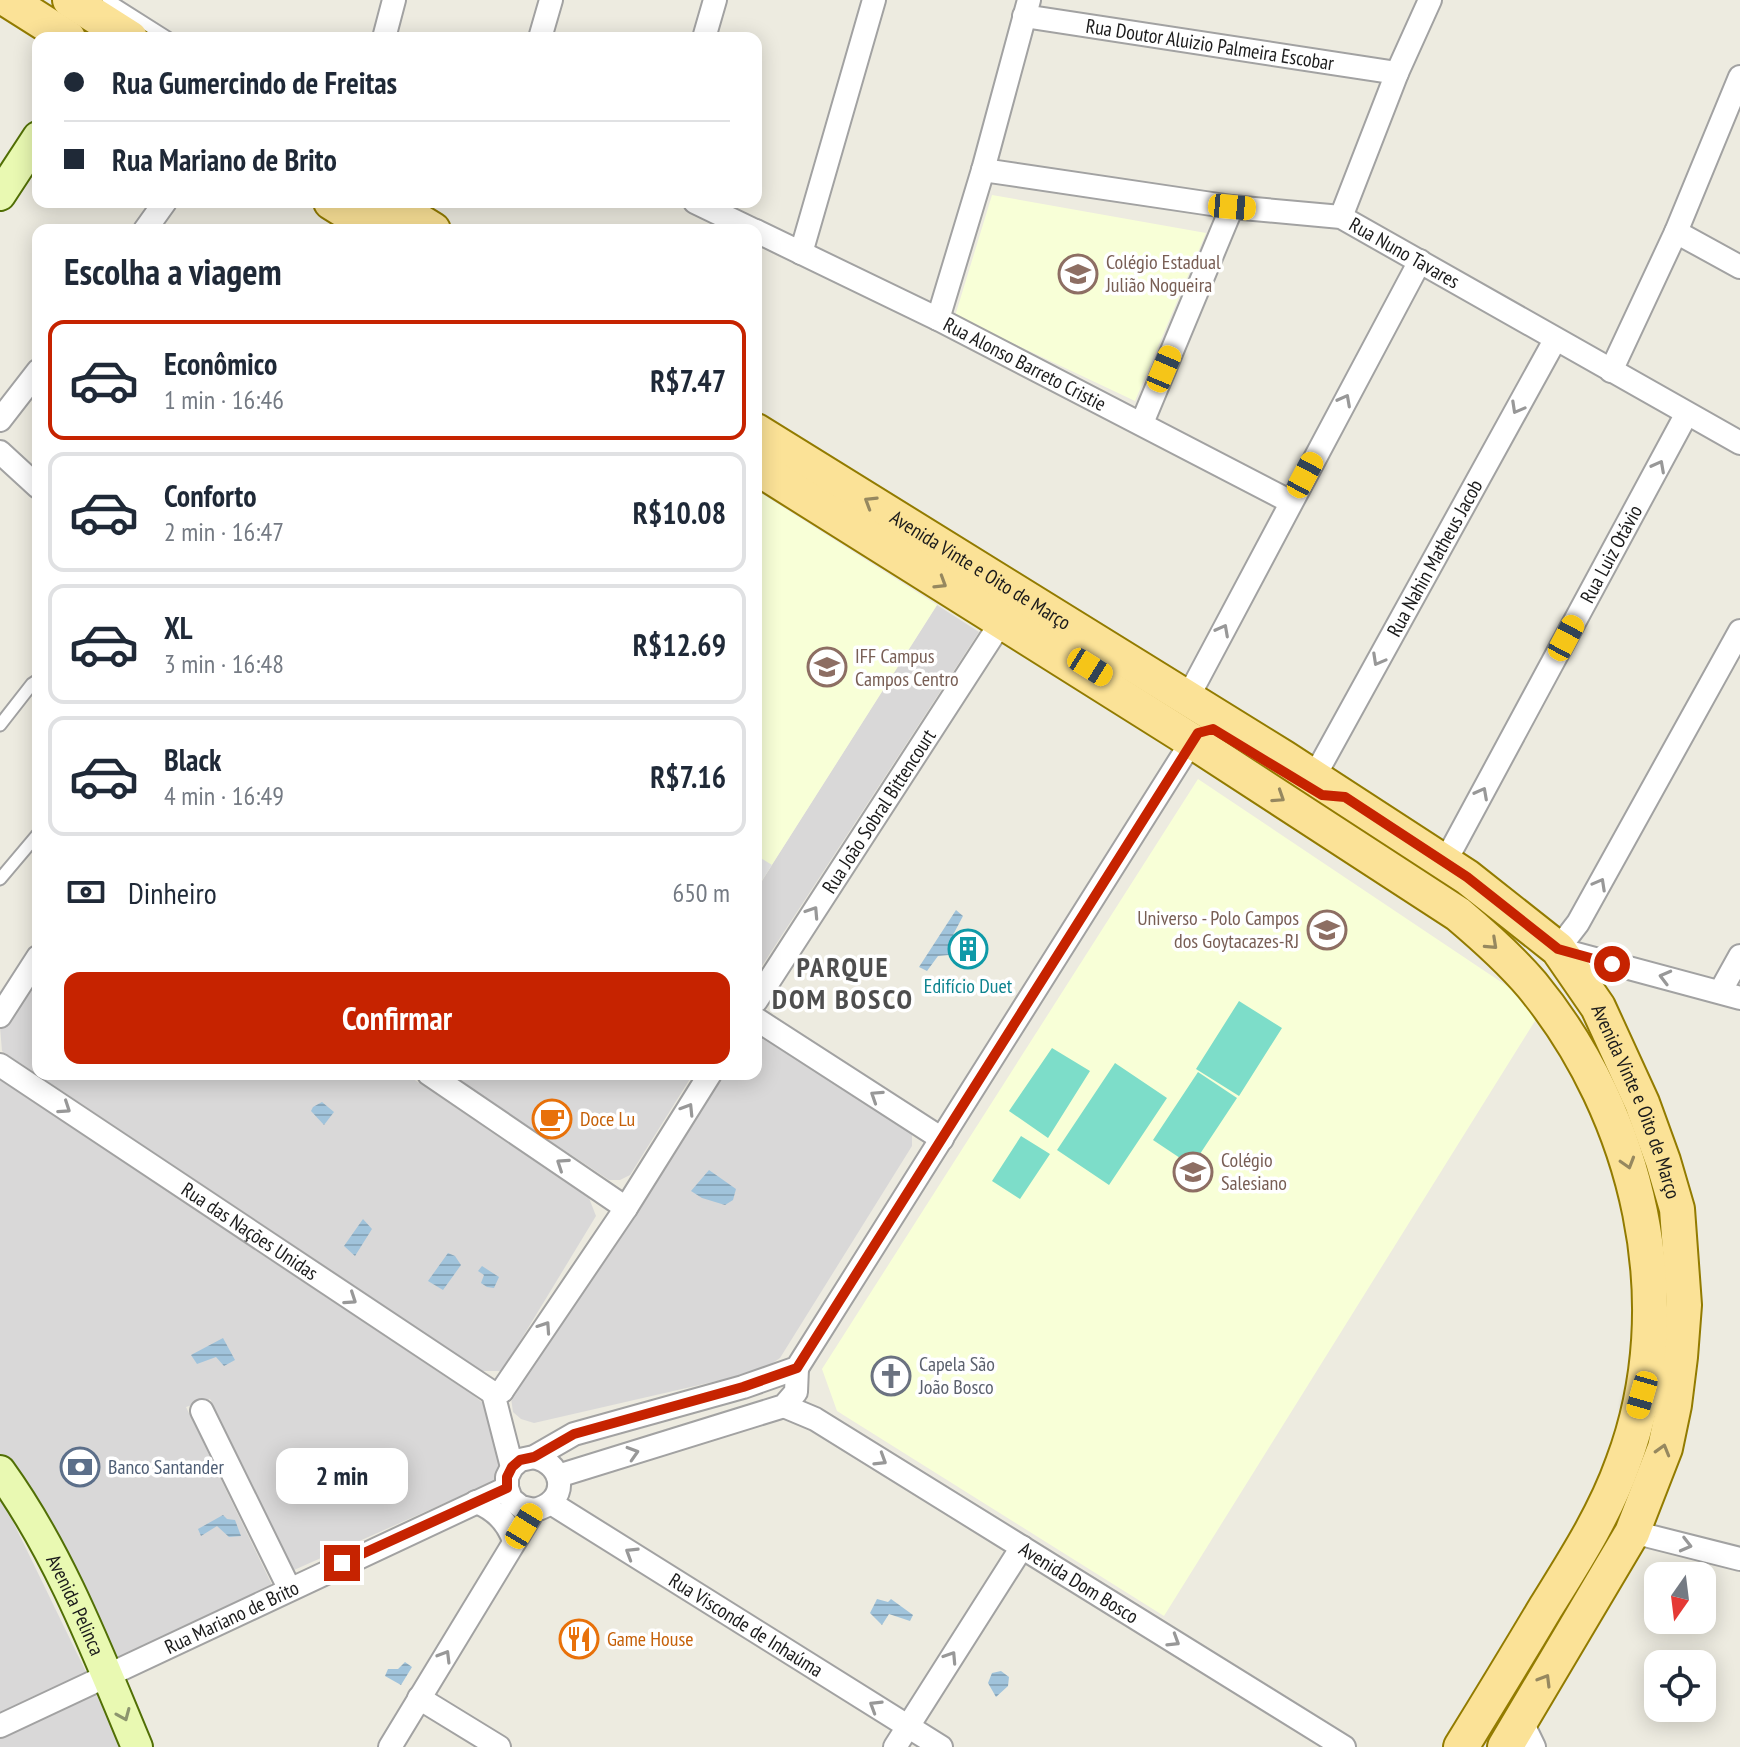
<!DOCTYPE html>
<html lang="pt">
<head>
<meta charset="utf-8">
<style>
	body { margin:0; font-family:"PT Sans Narrow",sans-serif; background:#f2f2f3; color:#1f2937; height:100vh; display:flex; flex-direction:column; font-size:30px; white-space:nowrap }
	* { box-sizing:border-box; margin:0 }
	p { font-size:26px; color:#747a83 }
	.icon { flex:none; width:44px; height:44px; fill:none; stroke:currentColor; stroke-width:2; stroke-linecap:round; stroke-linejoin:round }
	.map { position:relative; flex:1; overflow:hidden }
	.drawer { position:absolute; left:32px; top:224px; width:730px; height:856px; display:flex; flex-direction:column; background:#fff; border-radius:16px; box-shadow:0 4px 20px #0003 }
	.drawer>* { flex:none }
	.guide { position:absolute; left:32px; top:32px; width:730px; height:176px; border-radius:16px; box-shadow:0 4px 20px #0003; display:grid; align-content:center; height:176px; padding:0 32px; background:#fff }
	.needle { width:52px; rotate:194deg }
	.controls { position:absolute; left:1644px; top:1562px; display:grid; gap:16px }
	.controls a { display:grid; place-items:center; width:72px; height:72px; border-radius:16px; background:#fff; box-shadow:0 4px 20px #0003; font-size:40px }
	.end { position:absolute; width:36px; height:36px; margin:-18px; border:10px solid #c62300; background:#fff; box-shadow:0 0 0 4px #fff }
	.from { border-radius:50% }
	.bubble { position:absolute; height:56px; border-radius:16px; background:#fff; box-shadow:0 4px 20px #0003; font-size:26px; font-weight:800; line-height:56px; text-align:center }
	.car { position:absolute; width:24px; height:48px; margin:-24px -12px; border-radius:10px; box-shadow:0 0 6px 2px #0007; background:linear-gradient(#f5c518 24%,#345 0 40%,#f5c518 0 76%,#345 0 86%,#f5c518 0) }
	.guide b { display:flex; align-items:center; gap:28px; height:76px; font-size:30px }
	.guide b+b { border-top:2px solid #e0e1e3 }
	.guide i { width:20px; height:20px; background:#1f2937 }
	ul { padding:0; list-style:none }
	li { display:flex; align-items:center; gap:24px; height:120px; margin:0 16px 12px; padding:0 16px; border:4px solid #e0e1e3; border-radius:16px }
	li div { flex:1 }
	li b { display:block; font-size:30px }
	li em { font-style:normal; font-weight:800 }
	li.active { border-color:#c62300 }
	li>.icon { width:72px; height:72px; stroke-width:1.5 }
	h2 { padding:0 32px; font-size:36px; line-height:96px }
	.pay { display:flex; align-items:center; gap:20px; height:88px; padding:0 32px; font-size:30px }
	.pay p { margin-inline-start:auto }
	.action { display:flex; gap:16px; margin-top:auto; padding:16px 32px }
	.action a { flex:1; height:92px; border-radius:16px; background:#c62300; color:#fff; font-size:32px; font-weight:800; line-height:92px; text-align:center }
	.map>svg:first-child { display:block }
</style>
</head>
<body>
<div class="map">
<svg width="1740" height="1747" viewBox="0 0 1740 1747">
	<defs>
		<pattern id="water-rules" width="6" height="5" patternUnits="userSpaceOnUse" patternTransform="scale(2)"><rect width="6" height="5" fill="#a0c3db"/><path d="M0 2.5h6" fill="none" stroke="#89a7bb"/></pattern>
	</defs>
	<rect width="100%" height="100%" fill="#edebe0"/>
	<path fill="#d9d8d8" d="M937 605 979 632 756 975V890Z
		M38 971V1074H406L589 1198 596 1216 502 1371H482L2 1051 0 1027Z
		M756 1033 912 1134V1146L780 1358 764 1369 743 1375 534 1423 521 1419 513 1412 511 1398 721 1074H756Z
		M449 1074H693L630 1175 620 1180H609Z
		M0 1080 473 1395 489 1408 500 1465 499 1479 294 1570 210 1399 186 1407 272 1585 256 1593 257 1599 101 1672 0 1467Z
		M0 1495 88 1676 0 1717Z
		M94 1687 123 1747H0V1729Z"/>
	<path fill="#f8ffd7" d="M992 195 1206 233 1135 401 955 316Z
		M756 490 937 605 756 890Z
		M1198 779 1513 990 1538 1016 1164 1616 837 1411 822 1369Z"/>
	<path fill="#7dddc9" d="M1239 1001 1282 1028 1239 1096 1196 1069Z
		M1052 1048 1090 1071 1048 1138 1009 1111Z
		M1115 1063 1167 1098 1109 1185 1057 1150Z
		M1198 1072 1237 1098 1192 1166 1153 1140Z
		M1021 1136 1050 1154 1020 1199 992 1181Z"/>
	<path fill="#e7e7e7" d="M756 855 772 865 756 890Z"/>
	<path fill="url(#water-rules)" d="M956 910 963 916 953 935C957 943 955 948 949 955L938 956 927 971 919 967Z
		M322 1102 334 1112 324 1125 311 1111 313 1107Z
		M709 1170 736 1189 733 1200 725 1205 702 1198 691 1191Z
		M363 1219 372 1229 355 1256 344 1246Z
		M448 1253 455 1256 461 1265 443 1290 428 1281Z
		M482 1266 499 1277 494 1288 487 1287 481 1283 484 1275 478 1271Z
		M223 1338 235 1360 224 1366 216 1357 197 1364 191 1355Z
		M223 1515 227 1519 235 1520 241 1536 229 1537 217 1526 201 1536 198 1529Z
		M877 1599 888 1602 891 1599 913 1615 910 1621 889 1614 882 1625 870 1613Z
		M405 1662 412 1667 401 1685 385 1676 388 1669H398Z
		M1001 1671 1009 1677 1008 1686 996 1697 988 1683 992 1673Z"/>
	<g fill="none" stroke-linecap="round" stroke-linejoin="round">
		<g stroke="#a2a2a2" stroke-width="15">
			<path id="service" d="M108 0 168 38
				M0 725 32 684 38 680
				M0 879 38 834"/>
		</g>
		<g stroke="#a2a2a2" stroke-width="26">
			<g id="minor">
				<path id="s1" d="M1024 16 1397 73"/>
				<path d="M384 38 394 0"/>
				<path d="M540 38 551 0"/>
				<path d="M704 38 715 0"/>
				<path id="s2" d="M983 170 1232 207 1341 217 1740 443"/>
				<path d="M695 202 753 230"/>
				<path d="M1341 217 1397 73 1430 0"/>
				<path d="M145 230 165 202"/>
				<path id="s3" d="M756 231 938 319 1291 502"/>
				<path d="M1676 232 1740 267"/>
				<path d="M801 253 874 0"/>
				<path d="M938 319 983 170 1029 0"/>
				<path d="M1611 371 1676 232 1740 77"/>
				<path d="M0 420 38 371"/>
				<path d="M1142 423 1232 207"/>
				<path d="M0 452 38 487"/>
				<path d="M1740 631 1578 923 1558 949 1740 998"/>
				<path d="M1187 699 1420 261"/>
				<path id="s4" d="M1314 777 1555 340"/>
				<path id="s5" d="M1445 862 1686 415"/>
				<path d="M1720 992 1740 956"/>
				<path id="s6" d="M756 1001 1002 621"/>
				<path d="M0 1016 38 957"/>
				<path d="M756 1019 942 1139"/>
				<path id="s7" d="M0 1065 493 1393 502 1391"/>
				<path d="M429 1074 626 1208"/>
				<path d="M502 1391 626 1208 710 1074"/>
				<path d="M493 1393 512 1467"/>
				<path id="s8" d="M784 1406 815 1419 1344 1747"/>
				<path d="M202 1411 289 1588"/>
				<path d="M558 1476 784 1406 796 1392 797 1368"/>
				<path d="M476 1502C495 1509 508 1523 514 1541"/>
				<path id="s9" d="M551 1503 941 1747"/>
				<path d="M534 1510 521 1507 511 1499 507 1488V1477L512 1467 520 1460 534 1457 574 1434 743 1387 797 1368 1192 741"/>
				<path d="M1633 1532 1740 1559"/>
				<path d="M419 1698 499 1747"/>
				<path d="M1521 1720 1534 1747"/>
				<path id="s10" d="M0 1726 507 1488"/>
				<path d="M390 1747 534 1510C568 1503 567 1465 534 1457"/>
				<path d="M895 1747 1022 1547"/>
			</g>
		</g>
		<g stroke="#516f05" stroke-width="34">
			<g id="secondary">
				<path d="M0 195 38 137"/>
				<path id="s11" d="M0 1471C60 1554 98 1654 137 1747"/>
			</g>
		</g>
		<g stroke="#927b00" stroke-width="38">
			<g id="primary">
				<path d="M8 0 68 38"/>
				<path d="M70 0 130 38"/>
				<path d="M331 202 376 230"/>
				<path d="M388 202 433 230"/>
				<path id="s12" d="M756 431 1284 758 1467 877 1558 949 1598 1007 1642 1103 1663 1161 1677 1209 1684 1305 1680 1357 1674 1405 1665 1448 1632 1533 1505 1747"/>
				<path d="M756 467 1192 741 1458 914C1484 936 1510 959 1532 985 1639 1115 1683 1303 1623 1463 1605 1514 1574 1562 1546 1607 1518 1654 1490 1700 1461 1747"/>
			</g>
		</g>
		<use href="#service" stroke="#fff" stroke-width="11"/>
		<use href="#minor" stroke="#fff" stroke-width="22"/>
		<use href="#secondary" stroke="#e9f9b2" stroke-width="30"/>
		<use href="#primary" stroke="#fbe297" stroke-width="34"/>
	</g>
	<defs><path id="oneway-chevron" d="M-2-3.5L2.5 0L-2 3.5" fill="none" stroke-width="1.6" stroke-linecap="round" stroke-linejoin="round" transform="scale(2)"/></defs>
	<g stroke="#989898">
		<use href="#oneway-chevron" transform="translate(1345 400) rotate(-62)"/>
		<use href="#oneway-chevron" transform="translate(1517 408) rotate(119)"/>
		<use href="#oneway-chevron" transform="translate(1659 466) rotate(-62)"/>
		<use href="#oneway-chevron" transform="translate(1223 630) rotate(-62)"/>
		<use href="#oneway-chevron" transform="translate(1378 660) rotate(119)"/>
		<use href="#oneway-chevron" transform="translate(1482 793) rotate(-62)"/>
		<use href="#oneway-chevron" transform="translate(1600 884) rotate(-61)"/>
		<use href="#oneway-chevron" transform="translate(813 912) rotate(-57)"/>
		<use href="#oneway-chevron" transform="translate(1665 977) rotate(-165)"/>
		<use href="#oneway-chevron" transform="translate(876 1096) rotate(-147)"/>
		<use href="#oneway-chevron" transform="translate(65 1108) rotate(34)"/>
		<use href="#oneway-chevron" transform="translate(688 1109) rotate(-58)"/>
		<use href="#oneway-chevron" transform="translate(562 1164) rotate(-146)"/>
		<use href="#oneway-chevron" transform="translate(351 1299) rotate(34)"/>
		<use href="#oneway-chevron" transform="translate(545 1327) rotate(-56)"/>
		<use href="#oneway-chevron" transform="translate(633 1453) rotate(-17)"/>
		<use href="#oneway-chevron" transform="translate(881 1460) rotate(32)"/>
		<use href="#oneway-chevron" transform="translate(1686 1545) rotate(14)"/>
		<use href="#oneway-chevron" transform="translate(631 1553) rotate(-148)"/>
		<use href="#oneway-chevron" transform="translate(1174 1641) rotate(32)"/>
		<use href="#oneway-chevron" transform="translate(445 1656) rotate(-59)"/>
		<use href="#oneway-chevron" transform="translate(951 1657) rotate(-57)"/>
		<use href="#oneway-chevron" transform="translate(875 1706) rotate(-148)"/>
	</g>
	<g stroke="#96885f">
		<use href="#oneway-chevron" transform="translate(870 502) rotate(-148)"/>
		<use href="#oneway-chevron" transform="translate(941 583) rotate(32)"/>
		<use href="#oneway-chevron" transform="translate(1279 797) rotate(33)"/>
		<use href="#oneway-chevron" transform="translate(1492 944) rotate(43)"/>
		<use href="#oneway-chevron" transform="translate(1628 1163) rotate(73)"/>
		<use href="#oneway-chevron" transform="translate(1663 1450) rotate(-74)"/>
		<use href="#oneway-chevron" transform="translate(1545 1680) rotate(-59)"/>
	</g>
	<use stroke="#8c956e" href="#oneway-chevron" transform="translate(124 1715) rotate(67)"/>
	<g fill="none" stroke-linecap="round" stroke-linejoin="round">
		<path stroke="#c62300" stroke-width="10" d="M342 1563 507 1488V1477L512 1467 520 1460 534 1457 574 1434 743 1387 797 1368 1198 733 1213 729 1322 795 1345 797 1467 877 1558 949 1612 964"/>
	</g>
	<defs>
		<g id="school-ring" transform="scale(2)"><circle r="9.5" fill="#fff" stroke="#8d6e63" stroke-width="1.5"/><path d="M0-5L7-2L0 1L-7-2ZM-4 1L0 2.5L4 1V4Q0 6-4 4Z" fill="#8d6e63"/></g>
		<g id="university-ring" transform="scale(2)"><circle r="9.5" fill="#fff" stroke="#8d6e63" stroke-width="1.5"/><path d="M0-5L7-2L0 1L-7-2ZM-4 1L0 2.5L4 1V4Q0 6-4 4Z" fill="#8d6e63"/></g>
		<g id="building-ring" transform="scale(2)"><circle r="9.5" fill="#fff" stroke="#0f9aa8" stroke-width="1.5"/><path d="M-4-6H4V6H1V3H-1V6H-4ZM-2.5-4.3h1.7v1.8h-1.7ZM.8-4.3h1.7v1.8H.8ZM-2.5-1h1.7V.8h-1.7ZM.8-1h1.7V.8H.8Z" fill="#0f9aa8"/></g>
		<g id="cafe-ring" transform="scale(2)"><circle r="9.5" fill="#fff" stroke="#e8710a" stroke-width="1.5"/><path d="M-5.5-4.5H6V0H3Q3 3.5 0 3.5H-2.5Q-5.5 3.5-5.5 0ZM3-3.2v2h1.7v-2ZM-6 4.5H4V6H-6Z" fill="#e8710a"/></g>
		<g id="church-ring" transform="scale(2)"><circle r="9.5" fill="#fff" stroke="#6b7280" stroke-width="1.5"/><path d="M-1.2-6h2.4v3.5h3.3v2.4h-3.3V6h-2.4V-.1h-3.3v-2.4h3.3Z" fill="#6b7280"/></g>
		<g id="bank-ring" transform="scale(2)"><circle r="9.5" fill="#fff" stroke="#5c6f8a" stroke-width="1.5"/><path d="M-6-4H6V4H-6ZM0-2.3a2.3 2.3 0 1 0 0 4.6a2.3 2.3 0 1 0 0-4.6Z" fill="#5c6f8a"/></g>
		<g id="restaurant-ring" transform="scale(2)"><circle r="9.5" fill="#fff" stroke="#e8710a" stroke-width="1.5"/><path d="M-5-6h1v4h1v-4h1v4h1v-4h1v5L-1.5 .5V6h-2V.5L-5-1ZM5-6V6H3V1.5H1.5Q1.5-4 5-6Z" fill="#e8710a"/></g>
	</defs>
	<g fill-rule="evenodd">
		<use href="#school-ring" x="1078" y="274"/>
		<use href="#university-ring" x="827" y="667"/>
		<use href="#university-ring" x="1327" y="930"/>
		<use href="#building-ring" x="968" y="949"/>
		<use href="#cafe-ring" x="552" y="1119"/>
		<use href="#school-ring" x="1193" y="1172"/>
		<use href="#church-ring" x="891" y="1376"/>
		<use href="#bank-ring" x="80" y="1467"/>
		<use href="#restaurant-ring" x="579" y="1639"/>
	</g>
	<g text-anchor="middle" stroke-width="7" stroke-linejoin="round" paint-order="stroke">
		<g font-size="20" fill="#1b1b1b" stroke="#fff">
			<text dy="7" stroke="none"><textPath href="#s1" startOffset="188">Rua Doutor Aluizio Palmeira Escobar</textPath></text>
			<text dy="7" stroke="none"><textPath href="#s2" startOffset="434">Rua Nuno Tavares</textPath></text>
			<text dy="7" stroke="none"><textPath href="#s3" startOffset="300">Rua Alonso Barreto Cristie</textPath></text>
			<text dy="7" stroke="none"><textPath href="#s5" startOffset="350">Rua Luiz Otávio</textPath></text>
			<text dy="7" stroke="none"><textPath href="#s4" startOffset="250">Rua Nahin Matheus Jacob</textPath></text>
			<text dy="7" stroke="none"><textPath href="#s12" startOffset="264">Avenida Vinte e Oito de Março</textPath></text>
			<text dy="7" stroke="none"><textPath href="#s6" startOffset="226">Rua João Sobral Bittencourt</textPath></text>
			<text dy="7" stroke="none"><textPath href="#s12" startOffset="1128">Avenida Vinte e Oito de Março</textPath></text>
			<text dy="7" stroke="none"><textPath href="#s7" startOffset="300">Rua das Nações Unidas</textPath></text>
			<text dy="7" stroke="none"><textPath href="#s8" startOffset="344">Avenida Dom Bosco</textPath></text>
			<text dy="7" stroke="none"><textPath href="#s11" startOffset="154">Avenida Pelinca</textPath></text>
			<text dy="7" stroke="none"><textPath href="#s10" startOffset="256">Rua Mariano de Brito</textPath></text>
			<text dy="7" stroke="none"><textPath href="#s9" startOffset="230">Rua Visconde de Inhaúma</textPath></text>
		</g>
		<g font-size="20" fill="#785e54" stroke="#fff" text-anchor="start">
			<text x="1106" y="269">Colégio Estadual<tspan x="1106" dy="23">Julião Nogueira</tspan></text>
			<text x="855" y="663">IFF Campus<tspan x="855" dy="23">Campos Centro</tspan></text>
			<text x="1299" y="925" text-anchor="end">Universo - Polo Campos<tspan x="1299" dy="23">dos Goytacazes-RJ</tspan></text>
			<text x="1221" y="1167">Colégio<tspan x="1221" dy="23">Salesiano</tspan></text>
		</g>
		<g font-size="20" fill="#0d838f" stroke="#fff">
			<text x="968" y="993">Edifício Duet</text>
		</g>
		<g font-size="20" fill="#c56008" stroke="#fff" text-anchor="start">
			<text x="580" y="1126">Doce Lu</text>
			<text x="607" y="1646">Game House</text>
		</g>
		<g font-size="20" fill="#5b616d" stroke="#fff" text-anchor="start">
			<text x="919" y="1371">Capela São<tspan x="919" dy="23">João Bosco</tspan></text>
		</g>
		<g font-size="20" fill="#4e5e75" stroke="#fff" text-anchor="start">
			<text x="108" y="1474">Banco Santander</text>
		</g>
		<g font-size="28" font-weight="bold" letter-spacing="2" fill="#4e4e4e" stroke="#fff">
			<text x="843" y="977">PARQUE<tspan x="843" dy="32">DOM BOSCO</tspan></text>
		</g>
	</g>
</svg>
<div class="controls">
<a><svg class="needle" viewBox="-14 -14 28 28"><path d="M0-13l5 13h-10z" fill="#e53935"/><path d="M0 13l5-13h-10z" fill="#747a83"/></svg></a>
<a><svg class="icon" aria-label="locate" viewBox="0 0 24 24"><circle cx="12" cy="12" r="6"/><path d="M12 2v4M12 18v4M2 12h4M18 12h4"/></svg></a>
</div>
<i class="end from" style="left:1612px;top:964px"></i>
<i class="end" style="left:342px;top:1563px"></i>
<div class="bubble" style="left:276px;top:1448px;width:132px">2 min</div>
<i class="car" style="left:1232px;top:207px;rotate:95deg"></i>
<i class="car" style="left:1164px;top:369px;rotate:23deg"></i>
<i class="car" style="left:1305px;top:475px;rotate:28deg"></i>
<i class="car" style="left:1566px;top:638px;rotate:28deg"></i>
<i class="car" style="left:1090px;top:667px;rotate:122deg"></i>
<i class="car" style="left:1642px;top:1395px;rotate:196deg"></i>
<i class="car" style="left:524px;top:1526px;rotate:31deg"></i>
<div class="guide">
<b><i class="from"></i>Rua Gumercindo de Freitas</b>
<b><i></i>Rua Mariano de Brito</b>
</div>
<section class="drawer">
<h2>Escolha a viagem</h2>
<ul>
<li class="active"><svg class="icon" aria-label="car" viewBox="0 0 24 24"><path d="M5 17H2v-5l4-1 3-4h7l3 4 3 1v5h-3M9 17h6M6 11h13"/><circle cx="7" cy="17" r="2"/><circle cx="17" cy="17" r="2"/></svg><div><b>Econômico</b><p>1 min · 16:46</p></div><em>R$7.47</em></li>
<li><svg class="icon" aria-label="car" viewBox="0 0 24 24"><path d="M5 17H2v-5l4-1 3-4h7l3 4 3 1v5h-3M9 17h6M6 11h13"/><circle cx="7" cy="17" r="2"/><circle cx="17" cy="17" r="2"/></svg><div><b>Conforto</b><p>2 min · 16:47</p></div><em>R$10.08</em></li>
<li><svg class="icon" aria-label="car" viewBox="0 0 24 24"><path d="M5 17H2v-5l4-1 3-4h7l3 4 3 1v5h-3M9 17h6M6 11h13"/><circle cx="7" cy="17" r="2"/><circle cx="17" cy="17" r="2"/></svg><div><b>XL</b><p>3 min · 16:48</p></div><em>R$12.69</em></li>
<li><svg class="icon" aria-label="car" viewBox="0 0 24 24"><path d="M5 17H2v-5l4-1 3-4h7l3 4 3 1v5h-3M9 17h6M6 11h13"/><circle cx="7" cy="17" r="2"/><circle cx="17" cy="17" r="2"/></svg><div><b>Black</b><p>4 min · 16:49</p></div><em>R$7.16</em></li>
</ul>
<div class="pay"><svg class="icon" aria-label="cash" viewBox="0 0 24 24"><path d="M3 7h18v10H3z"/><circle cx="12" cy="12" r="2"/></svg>Dinheiro<p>650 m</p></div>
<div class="action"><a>Confirmar</a></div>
</section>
</div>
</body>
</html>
